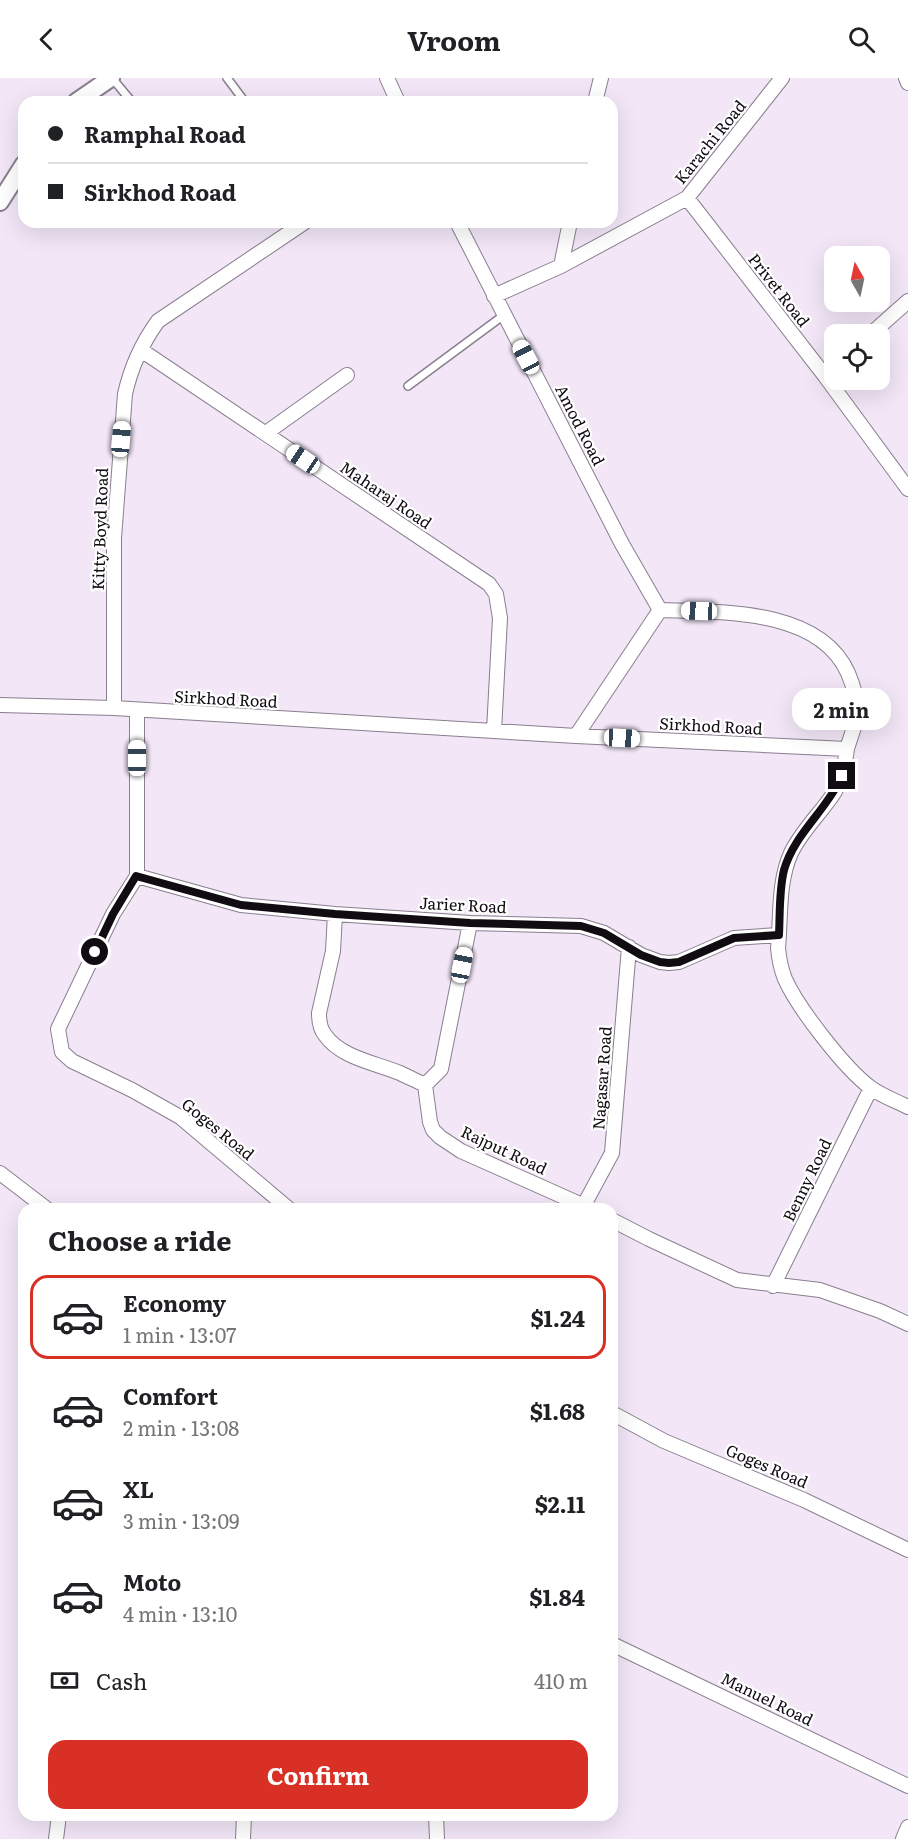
<!DOCTYPE html>
<html lang="en">
<head>
<meta charset="utf-8">
<style>
	body { margin:0; font-family:Literata,serif; background:#f6f6f6; color:#202124; height:100vh; display:flex; flex-direction:column; font-size:22px; white-space:nowrap }
	* { box-sizing:border-box; margin:0 }
	p { font-size:20px; color:#757577 }
	.icon { flex:none; width:33px; height:33px; fill:none; stroke:currentColor; stroke-width:2; stroke-linecap:round; stroke-linejoin:round }
	.map { position:relative; flex:1; overflow:hidden }
	.drawer { position:absolute; left:18px; top:1125px; width:600px; height:618px; display:flex; flex-direction:column; background:#fff; border-radius:18px; box-shadow:0 6px 24px #0002 }
	.drawer>* { flex:none }
	.hud { position:absolute; left:18px; top:18px; width:600px; height:132px; border-radius:18px; box-shadow:0 6px 24px #0002; display:grid; align-content:center; height:132px; padding:0 30px; background:#fff }
	.needle { width:39px; rotate:351deg }
	.controls { position:absolute; left:824px; top:168px; display:grid; gap:12px }
	.controls a { display:grid; place-items:center; width:66px; height:66px; border-radius:12px; background:#fff; box-shadow:0 6px 24px #0002; font-size:30px }
	.end { position:absolute; width:27px; height:27px; margin:-14px; border:8px solid #100c12; background:#fff; box-shadow:0 0 0 3px #fff }
	.from { border-radius:50% }
	.bubble { position:absolute; height:42px; border-radius:18px; background:#fff; box-shadow:0 6px 24px #0002; font-size:20px; font-weight:700; line-height:42px; text-align:center }
	.car { position:absolute; width:18px; height:36px; margin:-18px -9px; border-radius:8px; box-shadow:0 0 4px 2px #0007; background:linear-gradient(#fff 24%,#345 0 40%,#fff 0 76%,#345 0 86%,#fff 0) }
	.hud b { display:flex; align-items:center; gap:21px; height:57px; font-size:22px }
	.hud b+b { border-top:2px solid #e0e0e0 }
	.hud i { width:15px; height:15px; background:#202124 }
	ul { padding:0; list-style:none }
	li { display:flex; align-items:center; gap:18px; height:84px; margin:0 12px 9px; padding:0 18px; border:3px solid transparent; border-radius:18px }
	li div { flex:1 }
	li b { display:block; font-size:22px }
	li em { font-style:normal; font-weight:700 }
	li.active { border-color:#d93025 }
	li>.icon { width:54px; height:54px; stroke-width:1.5 }
	h2 { padding:0 30px; font-size:27px; line-height:72px }
	.pay { display:flex; align-items:center; gap:15px; height:66px; padding:0 30px; font-size:22px }
	.pay p { margin-inline-start:auto }
	.cta { display:flex; gap:12px; margin-top:auto; padding:12px 30px }
	.cta a { flex:1; height:69px; border-radius:18px; background:#d93025; color:#fff; font-size:24px; font-weight:700; line-height:69px; text-align:center }
	header { display:flex; justify-content:space-between; align-items:center; height:78px; padding:0 30px; background:#fff; font-size:27px; font-weight:700 }
	.map>svg:first-child { display:block }
</style>
</head>
<body>
<header><svg class="icon" aria-label="back" viewBox="0 0 24 24"><path d="M15 5l-7 7 7 7"/></svg>Vroom<svg class="icon" aria-label="search" viewBox="0 0 24 24"><circle cx="10" cy="10" r="6"/><path d="M15 15l6 6"/></svg></header>
<div class="map">
<svg width="908" height="1761" viewBox="0 0 908 1761">
	<rect width="100%" height="100%" fill="#f2e6f7"/>
	<g fill="none" stroke-linecap="round" stroke-linejoin="round">
		<g stroke="#897f8e" stroke-width="10">
			<path id="service" d="M112 0 132 24
				M227 0 245 24
				M408 308 504 237"/>
		</g>
		<g stroke="#897f8e" stroke-width="16">
			<path id="minor" d="M387 0 398 24
				M906 0 908 5
				M595 24 601 0
				M687 120 825 298 908 411
				M457 144 622 466 660 532 576 658
				M561 188 570 144
				M494 218 561 188 687 120 782 0
				M871 256 908 223
				M141 272 489 506 496 516 500 540 494 653
				M266 355 347 297
				M660 532C720 534 819 530 848 595 853 607 858 621 857 635 856 647 850 660 847 671
				M0 627 114 630 576 658 847 671C845 686 842 702 834 715 821 735 802 752 791 775 778 804 781 838 778 870 779 881 781 891 785 901 798 930 845 991 871 1010 882 1018 896 1023 908 1029
				M114 630V460L125 316C131 289 142 265 158 243L305 144
				M137 633V798L113 836 58 951 62 974 72 983 132 1012 180 1039 289 1131
				M137 798 241 827 335 836 470 845 581 848 604 855 641 877 660 884 669 885 679 884 734 860 779 857
				M335 836 333 873 319 935C319 943 320 951 325 957 341 980 376 985 400 995 408 999 417 1003 425 1007L430 1044 433 1052 440 1059 461 1073 591 1131
				M425 1007 441 991 470 845
				M0 1095 47 1131
				M584 1127 612 1075 629 869
				M612 1142 649 1161 737 1202 820 1212 880 1233 908 1246
				M773 1208 871 1010
				M612 1335 664 1363 804 1422 908 1472
				M612 1566 908 1708
				M436 1737 437 1761
				M56 1761 59 1737
				M243 1761 244 1737
				M903 1761 908 1749"/>
		</g>
		<g stroke="#897f8e" stroke-width="20">
			<path id="tertiary" d="M76 24 111 0
				M0 124 24 86"/>
		</g>
		<use href="#service" stroke="#fff" stroke-width="7"/>
		<use href="#minor" stroke="#fff" stroke-width="14"/>
		<use href="#tertiary" stroke="#fff" stroke-width="16"/>
	</g>
	<g fill="none" stroke-linecap="round" stroke-linejoin="round">
		<path stroke="#100c12" stroke-width="8" d="M95 874 113 836 136 798 241 827 335 836 470 845 581 848 604 855 641 877 660 884 669 885 679 884 734 860 779 857C780 836 779 812 784 792 794 756 827 732 842 698"/>
	</g>
	<g text-anchor="middle" stroke-width="4.5" stroke-linejoin="round" paint-order="stroke">
		<g font-size="16" fill="#100c12" stroke="#fff">
			<text transform="translate(710 64) rotate(-51)" y="6">Karachi Road</text>
			<text transform="translate(779 212) rotate(52)" y="6">Privet Road</text>
			<text transform="translate(580 347) rotate(63)" y="6">Amod Road</text>
			<text transform="translate(386 417) rotate(34)" y="6">Maharaj Road</text>
			<text transform="translate(100 451) rotate(-88)" y="6">Kitty Boyd Road</text>
			<text transform="translate(226 621) rotate(3)" y="6">Sirkhod Road</text>
			<text transform="translate(711 648) rotate(3)" y="6">Sirkhod Road</text>
			<text transform="translate(463 827) rotate(3)" y="6">Jarier Road</text>
			<text transform="translate(602 1000) rotate(-86)" y="6">Nagasar Road</text>
			<text transform="translate(218 1051) rotate(39)" y="6">Goges Road</text>
			<text transform="translate(504 1072) rotate(25)" y="6">Rajput Road</text>
			<text transform="translate(807 1102) rotate(-64)" y="6">Benny Road</text>
			<text transform="translate(767 1388) rotate(23)" y="6">Goges Road</text>
			<text transform="translate(767 1621) rotate(26)" y="6">Manuel Road</text>
		</g>
	</g>
</svg>
<div class="controls">
<a><svg class="needle" viewBox="-14 -14 28 28"><path d="M0-13l5 13h-10z" fill="#e53935"/><path d="M0 13l5-13h-10z" fill="#757577"/></svg></a>
<a><svg class="icon" aria-label="locate" viewBox="0 0 24 24"><circle cx="12" cy="12" r="6"/><path d="M12 2v4M12 18v4M2 12h4M18 12h4"/></svg></a>
</div>
<i class="end from" style="left:95px;top:874px"></i>
<i class="end" style="left:842px;top:698px"></i>
<div class="bubble" style="left:792px;top:610px;width:99px">2 min</div>
<i class="car" style="left:526px;top:279px;rotate:332deg"></i>
<i class="car" style="left:121px;top:361px;rotate:5deg"></i>
<i class="car" style="left:303px;top:381px;rotate:304deg"></i>
<i class="car" style="left:699px;top:533px;rotate:272deg"></i>
<i class="car" style="left:622px;top:660px;rotate:93deg"></i>
<i class="car" style="left:137px;top:680px;rotate:0deg"></i>
<i class="car" style="left:462px;top:887px;rotate:11deg"></i>
<div class="hud">
<b><i class="from"></i>Ramphal Road</b>
<b><i></i>Sirkhod Road</b>
</div>
<section class="drawer">
<h2>Choose a ride</h2>
<ul>
<li class="active"><svg class="icon" aria-label="car" viewBox="0 0 24 24"><path d="M5 17H2v-5l4-1 3-4h7l3 4 3 1v5h-3M9 17h6M6 11h13"/><circle cx="7" cy="17" r="2"/><circle cx="17" cy="17" r="2"/></svg><div><b>Economy</b><p>1 min · 13:07</p></div><em>$1.24</em></li>
<li><svg class="icon" aria-label="car" viewBox="0 0 24 24"><path d="M5 17H2v-5l4-1 3-4h7l3 4 3 1v5h-3M9 17h6M6 11h13"/><circle cx="7" cy="17" r="2"/><circle cx="17" cy="17" r="2"/></svg><div><b>Comfort</b><p>2 min · 13:08</p></div><em>$1.68</em></li>
<li><svg class="icon" aria-label="car" viewBox="0 0 24 24"><path d="M5 17H2v-5l4-1 3-4h7l3 4 3 1v5h-3M9 17h6M6 11h13"/><circle cx="7" cy="17" r="2"/><circle cx="17" cy="17" r="2"/></svg><div><b>XL</b><p>3 min · 13:09</p></div><em>$2.11</em></li>
<li><svg class="icon" aria-label="car" viewBox="0 0 24 24"><path d="M5 17H2v-5l4-1 3-4h7l3 4 3 1v5h-3M9 17h6M6 11h13"/><circle cx="7" cy="17" r="2"/><circle cx="17" cy="17" r="2"/></svg><div><b>Moto</b><p>4 min · 13:10</p></div><em>$1.84</em></li>
</ul>
<div class="pay"><svg class="icon" aria-label="cash" viewBox="0 0 24 24"><path d="M3 7h18v10H3z"/><circle cx="12" cy="12" r="2"/></svg>Cash<p>410 m</p></div>
<div class="cta"><a>Confirm</a></div>
</section>
</div>
</body>
</html>
